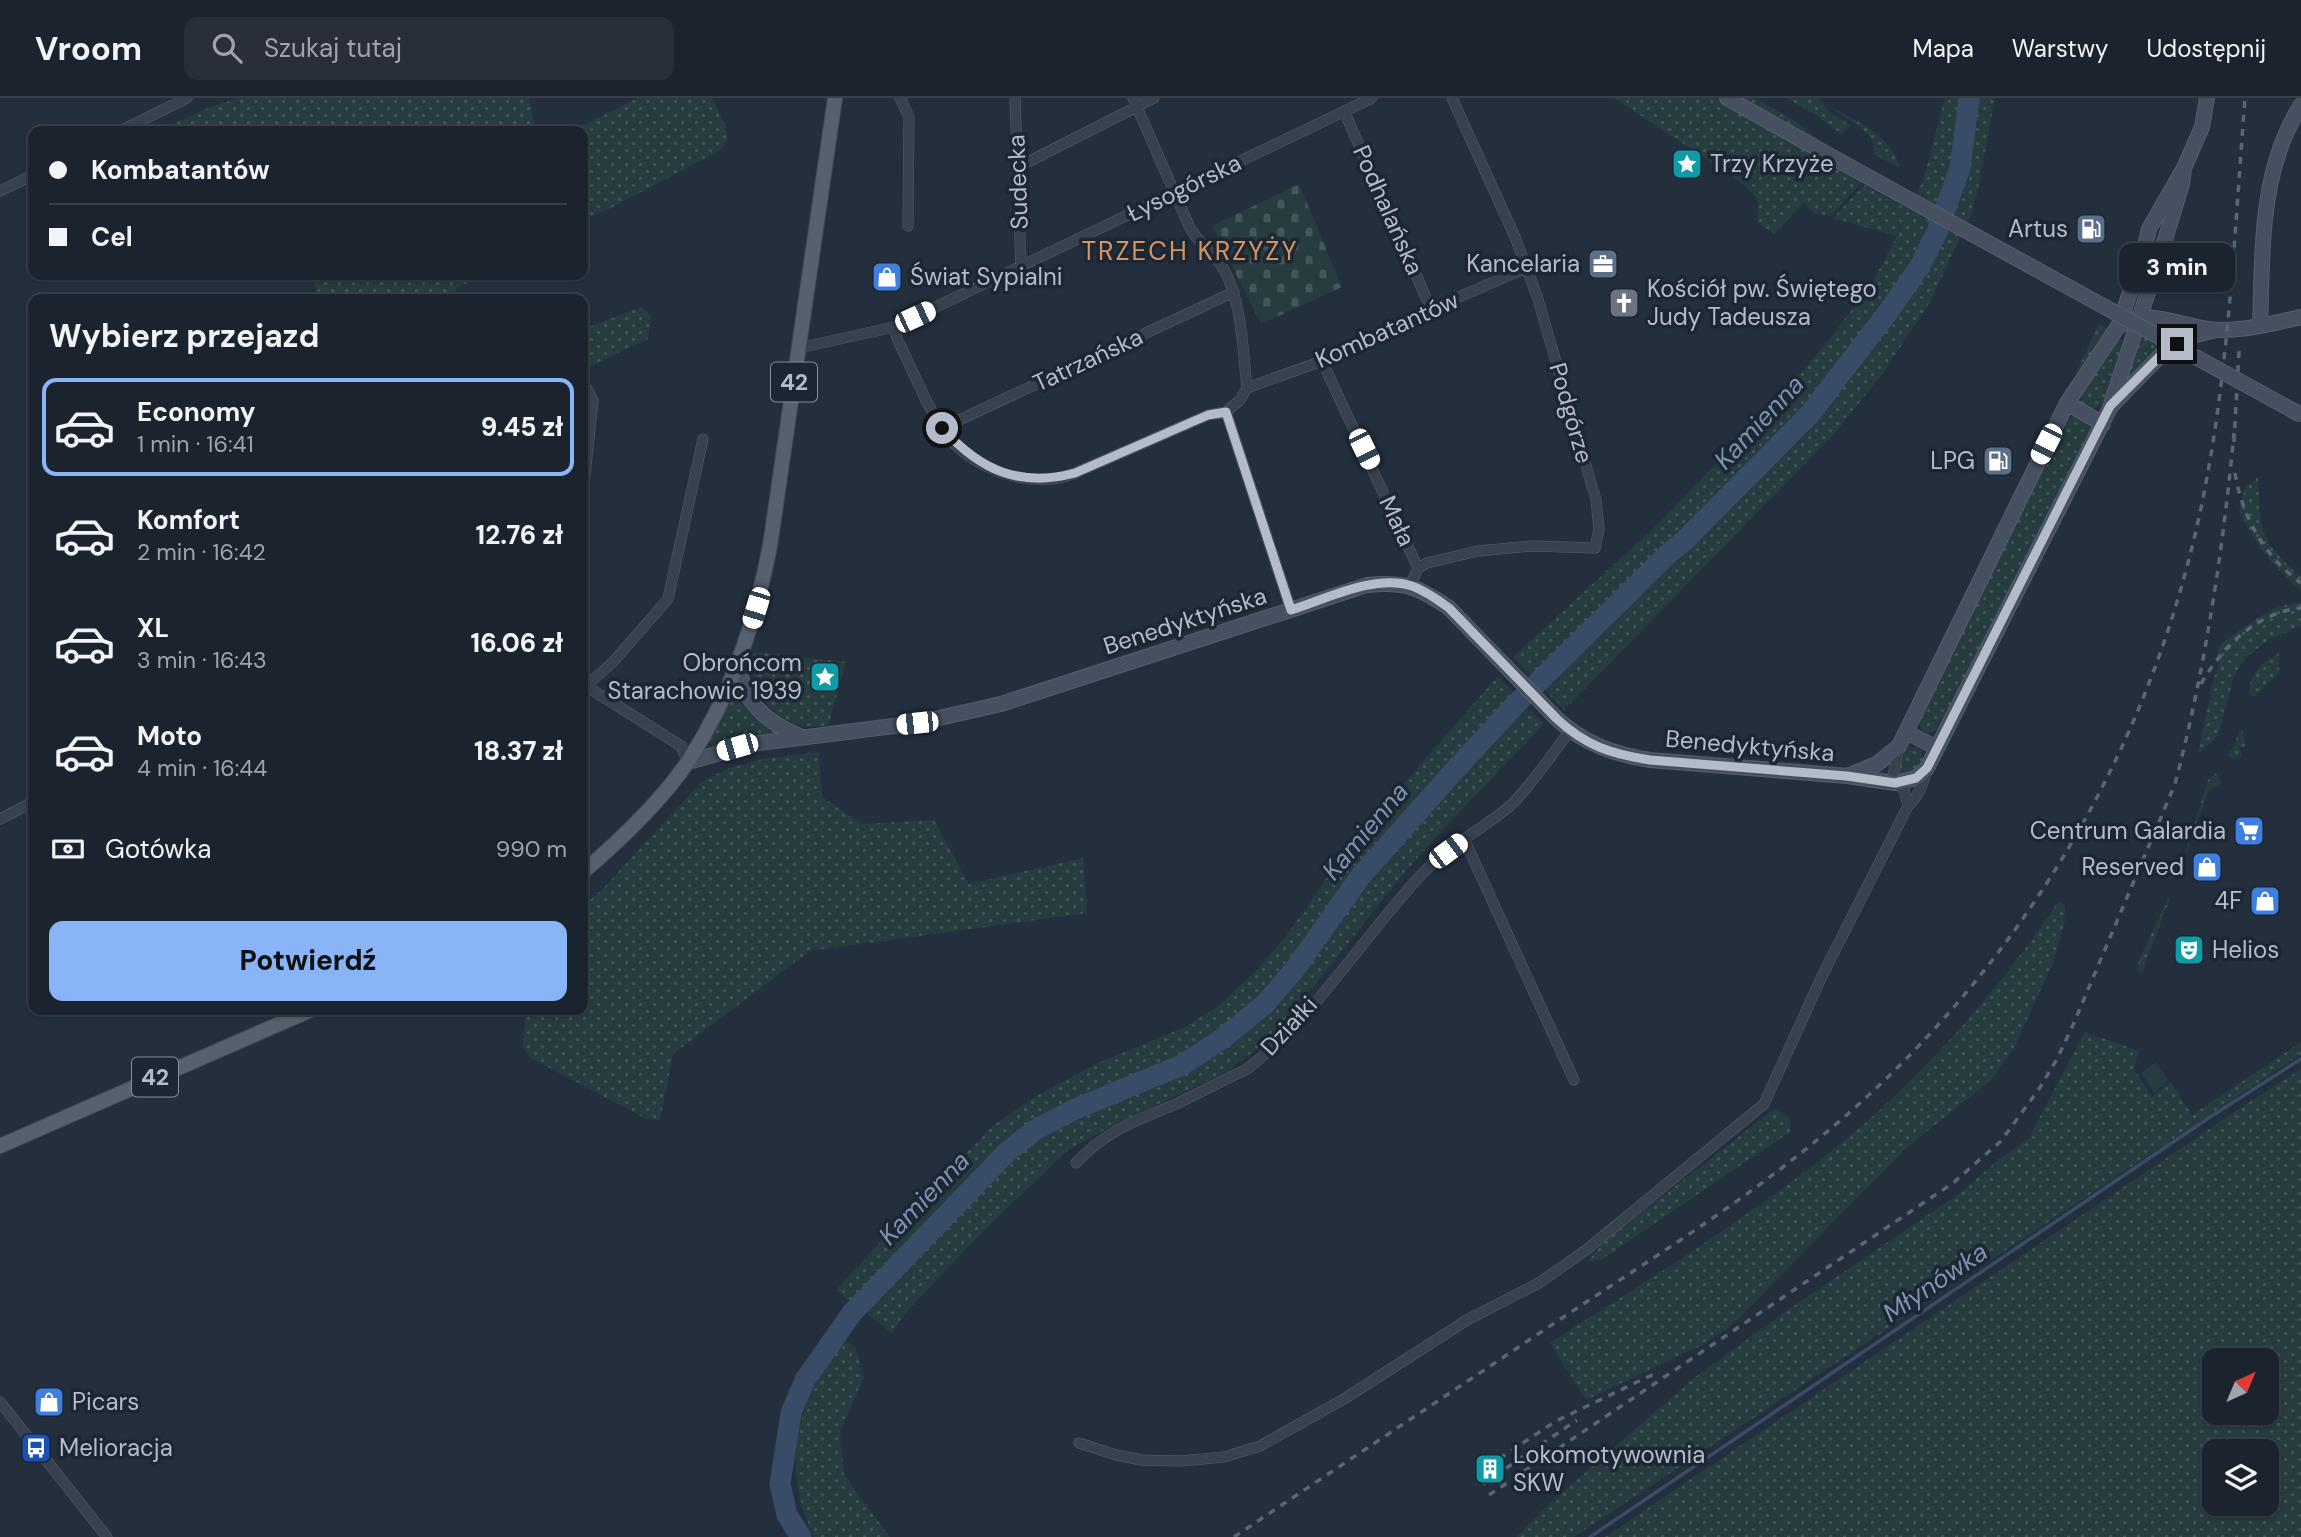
<!DOCTYPE html>
<html lang="pl">
<head>
<meta charset="utf-8">
<style>
	body { margin:0; font-family:"DM Sans",sans-serif; background:#282f3a; color:#f1f3f6; height:100vh; display:flex; flex-direction:column; font-size:26px; white-space:nowrap }
	* { box-sizing:border-box; margin:0 }
	p { font-size:23px; color:#a0a4aa }
	.icon { flex:none; width:38px; height:38px; fill:none; stroke:currentColor; stroke-width:2; stroke-linecap:round; stroke-linejoin:round }
	.map { position:relative; flex:1; overflow:hidden }
	.side { position:absolute; left:28px; top:196px; width:560px; height:721px; display:flex; flex-direction:column; background:#1b232e; border-radius:14px; box-shadow:0 2px 5px #0004,0 0 0 2px #39404a }
	.side>* { flex:none }
	.top-card { position:absolute; left:28px; top:28px; width:560px; height:154px; border-radius:14px; box-shadow:0 2px 5px #0004,0 0 0 2px #39404a; display:grid; align-content:center; height:154px; padding:0 21px; background:#1b232e }
	.needle { width:46px; rotate:44deg }
	.controls { position:absolute; left:2202px; top:1250px; display:grid; gap:14px }
	.controls a { display:grid; place-items:center; width:77px; height:77px; border-radius:14px; background:#1b232e; box-shadow:0 2px 5px #0004,0 0 0 2px #39404a; font-size:35px }
	.end { position:absolute; width:32px; height:32px; margin:-16px; border:9px solid #b4bcc9; background:#111; box-shadow:0 0 0 4px #111 }
	.from { border-radius:50% }
	.bubble { position:absolute; height:49px; border-radius:14px; background:#1b232e; box-shadow:0 2px 5px #0004,0 0 0 2px #39404a; font-size:23px; font-weight:800; line-height:49px; text-align:center }
	.car { position:absolute; width:21px; height:42px; margin:-21px -10px; border-radius:9px; box-shadow:0 0 5px 2px #0007; background:linear-gradient(#fff 24%,#345 0 40%,#fff 0 76%,#345 0 86%,#fff 0) }
	.top-card b { display:flex; align-items:center; gap:24px; height:66px; font-size:26px }
	.top-card b+b { border-top:2px solid #39404a }
	.top-card i { width:18px; height:18px; background:#f1f3f6 }
	ul { padding:0; list-style:none }
	li { display:flex; align-items:center; gap:21px; height:98px; margin:0 14px 10px; padding:0 7px; border:4px solid transparent; border-radius:14px }
	li div { flex:1 }
	li b { display:block; font-size:26px }
	li em { font-style:normal; font-weight:800 }
	li.current { border-color:#8ab4f8 }
	li>.icon { width:63px; height:63px; stroke-width:1.5 }
	h2 { padding:0 21px; font-size:32px; line-height:84px }
	.pay { display:flex; align-items:center; gap:18px; height:77px; padding:0 21px; font-size:26px }
	.pay p { margin-inline-start:auto }
	.button { display:flex; gap:14px; margin-top:auto; padding:14px 21px }
	.button a { flex:1; height:80px; border-radius:14px; background:#8ab4f8; color:#111; font-size:28px; font-weight:800; line-height:80px; text-align:center }
	header { display:flex; align-items:center; gap:42px; box-sizing:border-box; height:98px; padding:0 35px; background:#1b232e; border-bottom:2px solid #39404a }
	header strong { font-size:33px }
	nav { display:flex; gap:38px; margin-inline-start:auto; font-size:24px }
	.search { width:490px; height:63px; background:#282f3a; display:flex; align-items:center; gap:18px; box-sizing:border-box; padding:0 24px; border-radius:14px; color:#a0a4aa; font-size:26px }
	.map>svg:first-child { display:block }
</style>
</head>
<body>
<header>
<strong>Vroom</strong>
<div class="search"><svg class="icon" aria-label="search" viewBox="0 0 24 24"><circle cx="10" cy="10" r="6"/><path d="M15 15l6 6"/></svg>Szukaj tutaj</div>
<nav><a>Mapa</a><a>Warstwy</a><a>Udostępnij</a></nav>
</header>
<div class="map">
<svg width="2301" height="1439" viewBox="0 0 2301 1439">
	<defs>
		<pattern id="grass-dots" width="8" height="8" patternUnits="userSpaceOnUse" patternTransform="scale(1.75)"><rect width="8" height="8" fill="#263c3f"/><path d="M2 2h.1M6 6h.1" fill="none" stroke="#435659" stroke-width="1.8" stroke-linecap="round"/></pattern>
		<pattern id="cemetery-stones" width="16" height="16" patternUnits="userSpaceOnUse" patternTransform="scale(1.75)"><rect width="16" height="16" fill="#263c3f"/><path d="M2 7V4a2 2 0 0 1 4 0v3zM10 15v-3a2 2 0 0 1 4 0v3z" fill="#435659"/></pattern>
	</defs>
	<rect width="100%" height="100%" fill="#242f3e"/>
	<path fill="url(#grass-dots)" fill-rule="evenodd" d="M238 0H529L535 29 551 33H159L200 13Z
		M638 0H712L725 27 728 41 719 53 603 114 583 120V33H571Z
		M1614 0H1715L1804 50 1861 85 1831 118 1814 115 1804 106 1806 103 1774 136 1757 124 1759 107 1756 99 1738 82Z
		M1740 0H1755L1796 24 1832 52Z
		M1786 0H1819L1829 14 1850 27 1841 37 1818 18Z
		M1945 0H1995L1979 87 1972 114 1930 204 1883 275 1834 336 1564 612 1513 559 1658 426 1780 299 1825 247 1871 187 1909 115 1896 138 1833 120 1864 87 1910 112 1924 79Z
		M1832 10C1858 22 1893 40 1900 70L1874 56C1875 30 1848 24 1832 10Z
		M310 177H489L457 189 452 201H321Z
		M642 209 651 219 648 241 583 272V231Z
		M2099 226 2107 231 2087 264 2075 276Z
		M2151 231 2183 234 2158 249 2124 283 2143 236Z
		M2117 242H2122L2124 247 2102 306 2096 310 2090 311 2081 304C2078 288 2108 257 2117 242Z
		M2075 317 2086 322 2092 333 1938 631 1930 635 1924 634 1918 625 1920 620 2064 323Z
		M2258 379C2261 434 2258 441 2301 479V492C2274 471 2254 444 2239 413L2245 389Z
		M2301 504V528L2270 541 2245 560 2234 578 2218 638 2198 656 2214 579 2219 569 2218 552 2221 546 2247 527 2276 509Z
		M754 554 846 564 828 628C818 628 809 630 800 627 768 619 747 587 754 554Z
		M2279 555V575L2254 599 2249 595C2250 576 2262 564 2279 555Z
		M1498 578 1544 626 1443 731 1399 781 1287 922 1257 951 1226 974 1106 1031 1068 1052 985 1131 904 1216 892 1235 836 1192 918 1103 994 1027 1038 997 1096 966 1185 929 1220 907 1259 870 1287 837 1328 778 1386 706Z
		M735 600 746 604 760 623 779 636 744 641 716 650 710 647V643L731 603Z
		M2242 631 2246 647 2239 651 2243 658 2235 662 2227 657 2235 646 2239 633Z
		M1910 648 1921 651 1923 661C1917 671 1910 677 1898 677L1904 653Z
		M819 654 822 699 862 726 934 722 969 786 1083 760 1087 815 810 853 673 956 660 1022 646 1021 531 960 522 949 527 912H583V807L601 793 701 684 729 670 763 661Z
		M2216 675 2222 686 2213 689 2208 694 2179 774 2208 682Z
		M2168 800H2170L2142 875 2140 874 2138 870 2139 862Z
		M2059 803 2065 808V822L2053 865 2014 950 1990 983 1906 1050 1732 1227 1702 1247 1586 1302 1550 1245C1657 1176 1767 1109 1864 1026 1938 962 2004 884 2059 803Z
		M2085 934 2139 953 2134 971 2152 998 2171 984 2192 1017 2301 944V956L1574 1439H1516L1548 1407 1694 1280 1782 1216 1963 1093 1997 1063 2028 1041Z
		M2301 971V1439H1605L2245 1007ZM2214 1262H2266V1314H2214ZM2214 1353H2266V1405H2214Z
		M1773 1012 1781 1013 1791 1023 1790 1034 1602 1161 1588 1163 1604 1144Z
		M843 1242 855 1248 864 1279 840 1334 844 1377 890 1439H814C779 1364 797 1307 843 1242Z"/>
	<path fill="url(#cemetery-stones)" d="M1299 86 1342 189 1261 226 1212 128Z"/>
	<path fill="#263c3f" d="M2156 964 2168 983 2154 994 2141 975Z"/>
	<g fill="none" stroke-linecap="round" stroke-linejoin="round">
		<path stroke="#394c67" stroke-width="3.5" d="M1590 1439 2207 1021 2301 961"/>
		<path stroke="#394c67" stroke-width="21" d="M801 1439 787 1417 780 1386 791 1315 805 1282 852 1215 1007 1054 1035 1032 1073 1012 1182 967 1222 941 1265 906 1295 871 1360 779 1453 674 1515 607 1667 457 1685 442 1810 316 1888 214 1920 168 1937 134 1960 70 1969 0"/>
		<g stroke="#565f6c" stroke-width="11">
			<path id="street" d="M900 0 909 19 908 128
				M1015 0 1021 169
				M1133 0 1190 130C1199 146 1215 156 1224 172 1242 203 1243 255 1247 290L1240 302 1226 314
				M1344 13 1431 211
				M120 33 187 0
				M1018 69 1154 0
				M0 93 33 77
				M894 229 898 243C912 270 925 304 941 330 964 364 1009 384 1049 381 1058 381 1067 378 1075 375L1208 317 1226 314
				M799 250 894 229 1372 0
				M1322 263 1418 470
				M1247 290 1322 263 1431 211 1526 170
				M1226 314 1291 512
				M942 330 1234 194
				M583 395 593 303 587 291
				M1410 488 1418 470 1427 465 1478 453 1532 448 1595 450 1599 431 1596 402 1537 198 1515 139 1452 0
				M1899 649 1893 678 1895 685 1904 692 1908 708
				M688 664 681 648 586 588 613 564 668 501 703 341
				M0 721 33 704
				M1464 741 1574 982
				M1076 1065C1107 1031 1137 1023 1178 1005 1201 994 1224 982 1247 971 1314 920 1364 838 1421 777 1447 749 1481 732 1510 708 1529 691 1553 654 1570 633
				M0 1304 107 1439
				M1079 1345 1116 1357 1142 1362 1180 1363 1224 1359 1260 1348 1344 1301 1467 1222 1539 1185 1586 1152 1764 1006 1822 878 1908 708C1919 698 1924 684 1927 670"/>
		</g>
		<g stroke="#565f6c" stroke-width="16">
			<path id="secondary" d="M1727 0 1834 60
				M2260 227C2263 151 2259 74 2301 7
				M2118 229 2142 160 2149 131 2184 70 2202 29 2207 0
				M2067 305 2103 326
				M2111 306 2161 155 2182 86 2184 70
				M739 565C742 604 767 625 802 639
				M1906 634 1937 650
				M688 664 752 646 917 625 1001 606 1367 487C1403 483 1419 489 1449 510L1557 621C1585 646 1613 656 1650 662L1847 678 1895 685 1916 680 1927 670 2111 308 2163 255 2192 238 2216 232
				M1847 678 1877 666 1899 648 2067 305 2117 230C2146 205 2187 233 2221 232 2247 232 2275 225 2301 219"/>
		</g>
		<g stroke="#414a57" stroke-width="16">
			<path id="primary" d="M583 774C618 744 663 701 689 662 732 596 755 524 770 448L835 0
				M0 1048 311 912"/>
		</g>
		<use href="#street" stroke="#38414e" stroke-width="10"/>
		<use href="#secondary" stroke="#465061" stroke-width="14"/>
		<use href="#primary" stroke="#56606e" stroke-width="14"/>
		<path stroke="#5a6575" stroke-width="3.5" stroke-dasharray="7 7" stroke-linecap="butt" d="M2234 344 2239 253
			M2235 375C2242 419 2265 459 2301 485
			M2201 586C2222 549 2257 514 2301 510
			M1476 1376 1556 1323 1654 1276
			M1483 1386 1577 1322
			M1489 1397 1953 1085 2001 1043 2039 991 2057 961 2073 927 2175 686C2205 572 2223 452 2234 335
			M1234 1439C1343 1366 1453 1293 1562 1220 1648 1163 1737 1108 1817 1042 2000 893 2132 686 2190 457 2228 309 2233 152 2245 0"/>
		<g stroke="#565f6c" stroke-width="16" stroke-linecap="butt">
			<path id="secondary-bridge" d="M1834 60 2301 317"/>
		</g>
		<use href="#secondary-bridge" stroke="#465061" stroke-width="14"/>
	</g>
	<g fill="none" stroke-linecap="round" stroke-linejoin="round">
		<path stroke="#b4bcc9" stroke-width="9" d="M942 330C980 372 1019 390 1075 375L1208 317 1226 314 1291 512C1327 501 1373 476 1412 488 1426 493 1437 501 1449 510L1557 621C1586 648 1611 656 1650 662L1847 678 1895 685 1916 680 1927 670 2110 308 2163 255 2177 246"/>
	</g>
	<defs>
		<g id="sight-square" transform="scale(1.575)"><rect x="-9" y="-9" width="18" height="18" rx="4" fill="#0f9aa8" stroke="#1d2633"/><path d="M0-6L1.8-2.2L6-1.7L2.9 1.2L3.7 5.4L0 3.3L-3.7 5.4L-2.9 1.2L-6-1.7L-1.8-2.2Z" fill="#fff"/></g>
		<g id="fuel-square" transform="scale(1.575)"><rect x="-9" y="-9" width="18" height="18" rx="4" fill="#5c6f8a" stroke="#1d2633"/><path d="M-5.5-6h7V0h2V4h1.3V-2.5L3-4.5l.8-.8L6-3V5H2.5V1h-1V6h-7ZM-4.2-4.7v3.2H.2V-4.7Z" fill="#fff"/></g>
		<g id="office-square" transform="scale(1.575)"><rect x="-9" y="-9" width="18" height="18" rx="4" fill="#5c6f8a" stroke="#1d2633"/><path d="M-6-3h4V-5.5h4V-3h4V5H-6ZM-1-4.5V-3h2v-1.5ZM-6 0V1H6V0Z" fill="#fff"/></g>
		<g id="shop-square" transform="scale(1.575)"><rect x="-9" y="-9" width="18" height="18" rx="4" fill="#3f7fe0" stroke="#1d2633"/><path d="M-5-2.5h2.3a2.7 3.5 0 0 1 5.4 0H5L5.5 6h-11ZM-1.5-2.5h3a1.5 2.3 0 0 0-3 0Z" fill="#fff"/></g>
		<g id="church-square" transform="scale(1.575)"><rect x="-9" y="-9" width="18" height="18" rx="4" fill="#6b7280" stroke="#1d2633"/><path d="M-1.2-6h2.4v3.5h3.3v2.4h-3.3V6h-2.4V-.1h-3.3v-2.4h3.3Z" fill="#fff"/></g>
		<g id="supermarket-square" transform="scale(1.575)"><rect x="-9" y="-9" width="18" height="18" rx="4" fill="#3f7fe0" stroke="#1d2633"/><path d="M-6-5.5h2.5l.6 2H6L4.5 2H-2.5L-4.4-4H-6ZM-1.5 3.2a1.3 1.3 0 1 0 .1 0ZM3 3.2a1.3 1.3 0 1 0 .1 0Z" fill="#fff"/></g>
		<g id="theatre-square" transform="scale(1.575)"><rect x="-9" y="-9" width="18" height="18" rx="4" fill="#0f9aa8" stroke="#1d2633"/><path d="M-5-5.5Q0-4 5-5.5V0Q5 5 0 6Q-5 5-5 0ZM-3.3-2.5H-1v1.5H-3.3ZM1-2.5H3.3v1.5H1ZM-2.8 1Q0 5.5 2.8 1Z" fill="#fff"/></g>
		<g id="bus-square" transform="scale(1.575)"><rect x="-9" y="-9" width="18" height="18" rx="4" fill="#1a4fb4" stroke="#1d2633"/><path d="M-5-6H5V4H4V6H2V4H-2V6H-4V4H-5ZM-3.5-4V0h7V-4ZM-3.5 1.2v1.5H-2V1.2ZM2 1.2v1.5H3.5V1.2Z" fill="#fff"/></g>
		<g id="building-square" transform="scale(1.575)"><rect x="-9" y="-9" width="18" height="18" rx="4" fill="#0f9aa8" stroke="#1d2633"/><path d="M-4-6H4V6H1V3H-1V6H-4ZM-2.5-4.3h1.7v1.8h-1.7ZM.8-4.3h1.7v1.8H.8ZM-2.5-1h1.7V.8h-1.7ZM.8-1h1.7V.8H.8Z" fill="#fff"/></g>
	</defs>
	<g fill-rule="evenodd">
		<use href="#sight-square" x="1687" y="66"/>
		<use href="#fuel-square" x="2091" y="131"/>
		<use href="#office-square" x="1603" y="166"/>
		<use href="#shop-square" x="887" y="179"/>
		<use href="#church-square" x="1624" y="205"/>
		<use href="#fuel-square" x="1998" y="363"/>
		<use href="#sight-square" x="825" y="579"/>
		<use href="#supermarket-square" x="2249" y="733"/>
		<use href="#shop-square" x="2207" y="769"/>
		<use href="#shop-square" x="2265" y="803"/>
		<use href="#theatre-square" x="2189" y="852"/>
		<use href="#shop-square" x="49" y="1304"/>
		<use href="#bus-square" x="36" y="1350"/>
		<use href="#building-square" x="1490" y="1371"/>
	</g>
	<g text-anchor="middle" stroke-width="7" stroke-linejoin="round" paint-order="stroke">
		<g fill="#1d2633" stroke="#878f9c" stroke-width="2">
			<rect x="771" y="264.5" width="46" height="39" rx="5"/>
			<rect x="132" y="959.5" width="46" height="39" rx="5"/>
		</g>
		<g font-size="23" font-weight="bold" fill="#b4bcc9">
			<text x="794" y="292">42</text>
			<text x="155" y="987">42</text>
		</g>
		<g font-size="24" fill="#b4bcc9" stroke="#1d2633" text-anchor="start">
			<text x="1710" y="74">Trzy Krzyże</text>
			<text x="2068" y="139" text-anchor="end">Artus</text>
			<text x="1580" y="174" text-anchor="end">Kancelaria</text>
			<text x="910" y="187">Świat Sypialni</text>
			<text x="1647" y="199">Kościół pw. Świętego<tspan x="1647" dy="28">Judy Tadeusza</tspan></text>
			<text x="1975" y="371" text-anchor="end">LPG</text>
			<text x="802" y="573" text-anchor="end">Obrońcom<tspan x="802" dy="28">Starachowic 1939</tspan></text>
			<text x="2226" y="741" text-anchor="end">Centrum Galardia</text>
			<text x="2184" y="777" text-anchor="end">Reserved</text>
			<text x="2242" y="811" text-anchor="end">4F</text>
			<text x="2212" y="860">Helios</text>
			<text x="72" y="1312">Picars</text>
			<text x="59" y="1358">Melioracja</text>
			<text x="1513" y="1365">Lokomotywownia<tspan x="1513" dy="28">SKW</tspan></text>
		</g>
		<g font-size="24" fill="#b4bcc9" stroke="#1d2633">
			<text transform="translate(1018 84) rotate(-92)" y="8">Sudecka</text>
			<text transform="translate(1184 90) rotate(-26)" y="8">Łysogórska</text>
			<text transform="translate(1388 112) rotate(66)" y="8">Podhalańska</text>
			<text transform="translate(1387 232) rotate(-24)" y="8">Kombatantów</text>
			<text transform="translate(1088 262) rotate(-25)" y="8">Tatrzańska</text>
			<text transform="translate(1571 315) rotate(74)" y="8">Podgórze</text>
			<text transform="translate(1397 423) rotate(65)" y="8">Mała</text>
			<text transform="translate(1185 523) rotate(-18)" y="8">Benedyktyńska</text>
			<text transform="translate(1750 648) rotate(5)" y="8">Benedyktyńska</text>
			<text transform="translate(1289 928) rotate(-47)" y="8">Działki</text>
		</g>
		<g font-size="26" letter-spacing="2" fill="#d59563" stroke="#1d2633">
			<text x="1190" y="162">TRZECH KRZYŻY</text>
		</g>
		<g font-size="26" font-style="italic" fill="#7c92b1" stroke="#1d2633">
			<text transform="translate(1759 324) rotate(-47)" y="9">Kamienna</text>
			<text transform="translate(1365 733) rotate(-50)" y="9">Kamienna</text>
			<text transform="translate(924 1100) rotate(-46)" y="9">Kamienna</text>
			<text transform="translate(1935 1184) rotate(-34)" y="9">Młynówka</text>
		</g>
	</g>
</svg>
<div class="controls">
<a><svg class="needle" viewBox="-14 -14 28 28"><path d="M0-13l5 13h-10z" fill="#e53935"/><path d="M0 13l5-13h-10z" fill="#a0a4aa"/></svg></a>
<a><svg class="icon" aria-label="layers" viewBox="0 0 24 24"><path d="M12 4l9 5-9 5-9-5zM3 14l9 5 9-5"/></svg></a>
</div>
<i class="end from" style="left:942px;top:330px"></i>
<i class="end" style="left:2177px;top:246px"></i>
<div class="bubble" style="left:2119px;top:145px;width:116px">3 min</div>
<i class="car" style="left:915px;top:219px;rotate:65deg"></i>
<i class="car" style="left:2046px;top:346px;rotate:207deg"></i>
<i class="car" style="left:1364px;top:351px;rotate:154deg"></i>
<i class="car" style="left:756px;top:510px;rotate:197deg"></i>
<i class="car" style="left:917px;top:625px;rotate:264deg"></i>
<i class="car" style="left:737px;top:649px;rotate:254deg"></i>
<i class="car" style="left:1448px;top:753px;rotate:53deg"></i>
<div class="top-card">
<b><i class="from"></i>Kombatantów</b>
<b><i></i>Cel</b>
</div>
<section class="side">
<h2>Wybierz przejazd</h2>
<ul>
<li class="current"><svg class="icon" aria-label="car" viewBox="0 0 24 24"><path d="M5 17H2v-5l4-1 3-4h7l3 4 3 1v5h-3M9 17h6M6 11h13"/><circle cx="7" cy="17" r="2"/><circle cx="17" cy="17" r="2"/></svg><div><b>Economy</b><p>1 min · 16:41</p></div><em>9.45 zł</em></li>
<li><svg class="icon" aria-label="car" viewBox="0 0 24 24"><path d="M5 17H2v-5l4-1 3-4h7l3 4 3 1v5h-3M9 17h6M6 11h13"/><circle cx="7" cy="17" r="2"/><circle cx="17" cy="17" r="2"/></svg><div><b>Komfort</b><p>2 min · 16:42</p></div><em>12.76 zł</em></li>
<li><svg class="icon" aria-label="car" viewBox="0 0 24 24"><path d="M5 17H2v-5l4-1 3-4h7l3 4 3 1v5h-3M9 17h6M6 11h13"/><circle cx="7" cy="17" r="2"/><circle cx="17" cy="17" r="2"/></svg><div><b>XL</b><p>3 min · 16:43</p></div><em>16.06 zł</em></li>
<li><svg class="icon" aria-label="car" viewBox="0 0 24 24"><path d="M5 17H2v-5l4-1 3-4h7l3 4 3 1v5h-3M9 17h6M6 11h13"/><circle cx="7" cy="17" r="2"/><circle cx="17" cy="17" r="2"/></svg><div><b>Moto</b><p>4 min · 16:44</p></div><em>18.37 zł</em></li>
</ul>
<div class="pay"><svg class="icon" aria-label="cash" viewBox="0 0 24 24"><path d="M3 7h18v10H3z"/><circle cx="12" cy="12" r="2"/></svg>Gotówka<p>990 m</p></div>
<div class="button"><a>Potwierdź</a></div>
</section>
</div>
</body>
</html>
